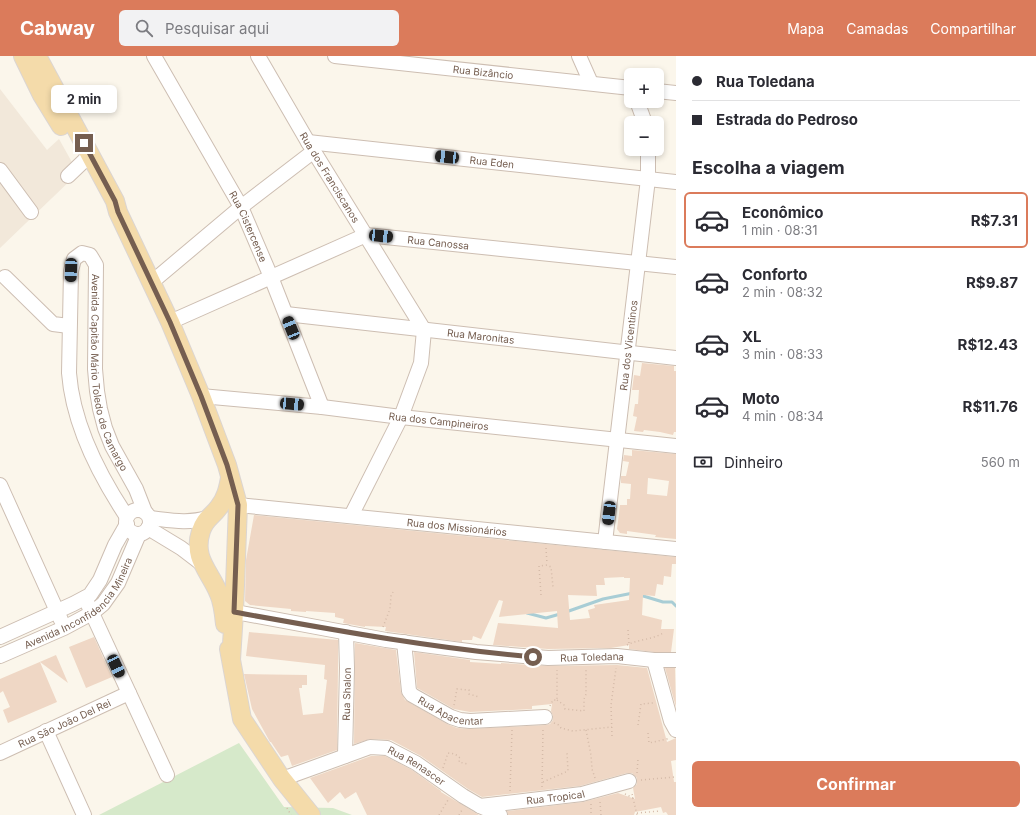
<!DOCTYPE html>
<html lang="pt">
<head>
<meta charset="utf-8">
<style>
	body { margin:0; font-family:Inter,sans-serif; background:#f2f2f3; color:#2b2b33; height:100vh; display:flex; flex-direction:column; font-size:15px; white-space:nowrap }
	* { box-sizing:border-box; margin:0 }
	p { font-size:13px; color:#7c7c81 }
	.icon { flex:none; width:22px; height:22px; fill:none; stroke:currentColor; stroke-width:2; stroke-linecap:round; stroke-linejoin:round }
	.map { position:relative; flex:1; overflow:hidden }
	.panel { display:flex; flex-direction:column; background:#fff; width:360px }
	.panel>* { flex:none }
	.guide { display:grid; align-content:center; height:88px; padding:0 16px; background:#fff }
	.controls { position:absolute; left:624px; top:12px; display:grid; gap:8px }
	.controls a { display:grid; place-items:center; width:40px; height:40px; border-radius:6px; background:#fff; box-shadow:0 2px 6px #0003; font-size:20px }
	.end { position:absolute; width:18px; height:18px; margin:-9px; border:5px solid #755e50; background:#fff; box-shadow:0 0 0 2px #fff }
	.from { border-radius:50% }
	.bubble { position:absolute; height:28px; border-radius:6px; background:#fff; box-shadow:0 2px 6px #0003; font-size:13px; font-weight:700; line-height:28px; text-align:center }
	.car { position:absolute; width:12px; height:24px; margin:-12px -6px; border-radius:5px; box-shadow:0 0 3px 1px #0007; background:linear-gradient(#222 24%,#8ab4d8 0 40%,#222 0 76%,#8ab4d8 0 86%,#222 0) }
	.guide b { display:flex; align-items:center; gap:14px; height:38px; font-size:15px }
	.guide b+b { border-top:1px solid #e1e1e2 }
	.guide i { width:10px; height:10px; background:#2b2b33 }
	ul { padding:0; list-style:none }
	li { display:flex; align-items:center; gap:12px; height:56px; margin:0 8px 6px; padding:0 8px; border:2px solid transparent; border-radius:6px }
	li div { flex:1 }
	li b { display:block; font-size:15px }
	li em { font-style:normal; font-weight:700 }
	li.active { border-color:#db7b5b }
	li>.icon { width:36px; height:36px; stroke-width:1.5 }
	h2 { padding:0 16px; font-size:18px; line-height:48px }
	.pay { display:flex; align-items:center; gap:10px; height:44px; padding:0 16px; font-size:15px }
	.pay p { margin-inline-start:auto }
	.action { display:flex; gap:8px; margin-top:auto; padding:8px 16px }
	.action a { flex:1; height:46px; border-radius:6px; background:#db7b5b; color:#fff; font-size:16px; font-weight:700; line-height:46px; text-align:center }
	header { display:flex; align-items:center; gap:24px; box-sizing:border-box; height:56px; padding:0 20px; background:#db7b5b; color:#fff }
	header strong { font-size:19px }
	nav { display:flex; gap:22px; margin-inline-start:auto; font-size:14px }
	.search { width:280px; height:36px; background:#f2f2f3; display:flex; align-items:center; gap:10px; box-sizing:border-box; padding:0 14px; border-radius:6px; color:#7c7c81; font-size:15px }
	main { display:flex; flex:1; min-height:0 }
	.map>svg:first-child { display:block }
</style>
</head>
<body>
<header>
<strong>Cabway</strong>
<div class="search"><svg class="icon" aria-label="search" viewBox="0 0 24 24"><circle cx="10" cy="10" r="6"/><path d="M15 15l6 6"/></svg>Pesquisar aqui</div>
<nav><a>Mapa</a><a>Camadas</a><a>Compartilhar</a></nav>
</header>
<main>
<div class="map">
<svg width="676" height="759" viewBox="0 0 676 759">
	<rect width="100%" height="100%" fill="#fbf6eb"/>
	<path fill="#f2e8da" d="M0 33 47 94 59 83 78 117 0 192Z"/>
	<path fill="#d6e9ca" d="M239 687 284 751 333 752 352 759H99Z"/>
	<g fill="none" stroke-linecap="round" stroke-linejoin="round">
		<path stroke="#a8cdd5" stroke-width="3" d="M640 539 663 546H672L676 550
			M566 556 603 543 633 537
			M527 557 546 562 560 558"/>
	</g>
	<path fill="#efd7c5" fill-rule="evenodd" d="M642 307 674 310V315H676V376H674L673 379 660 376 644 374 643 376 634 375 637 361 633 360 635 348H638L639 334H632L634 319 640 320Z
		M632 394 676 398V483L655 481 656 479 627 475V478L620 477 617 473 620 449H627V443H630L631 428 621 427V420H626L629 406 623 405 624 399 632 400ZM648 422 669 425 667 440 647 438Z
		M254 459 676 501V508H672L671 521 664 520 663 529 657 528 655 540 643 539 642 559 662 564 661 573H674L671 596H654L629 593V589L611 592 548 593 493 589 498 567 558 572 557 555 499 561 503 545 499 544 481 583 473 580 472 584H462V586L385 575 386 571 365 570V571L343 567 344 563 335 561V557L306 555V556L291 555V553L250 549 245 545 246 504ZM624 521V522H630L629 544 594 549 595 552 588 554 590 562 570 564 568 539 597 540 596 529H605L604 522Z
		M249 576 338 584V612L337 694 292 710 288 699 281 701 271 686H270L252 653 244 618 307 619V629H302V632H299L303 659 323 657 327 624 324 623 325 609 246 600Z
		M94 581 112 621 86 632 69 591Z
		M355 587 396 594 401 636 405 644 447 668 457 672 469 673 546 669 550 668 553 664V660L551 655 552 648 532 650V653L470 656 454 653 417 632 414 596 470 604V606L501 608V607L548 610 617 609 647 612 667 686 676 682V704L671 705 674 726H676V759H668L666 756 663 757 661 751 635 756 634 759H508L507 755 583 746 618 737 635 743 633 732 637 728V722L632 717H627L580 730 482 741 468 733 421 700 391 684 370 683 354 688Z
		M56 599 68 627 40 606 57 646 8 667 3 654 10 651 3 635 0 637V623Z
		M665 612H675L676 651Z
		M371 700H385L412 714 441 735V736L479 759H367L356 736 345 743 340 736 328 747 310 722Z"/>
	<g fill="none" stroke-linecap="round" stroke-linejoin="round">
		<g stroke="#cdbeb2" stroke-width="16">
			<g id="minor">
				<path id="s1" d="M154 0 241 151 271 221 322 351"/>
				<path id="s2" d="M258 0 308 86 424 274 421 307 401 361 351 460"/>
				<path id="s3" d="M335 0 631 32"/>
				<path d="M579 0 591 27"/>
				<path d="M657 35 676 37"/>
				<path d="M637 45 645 67"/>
				<path id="s4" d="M308 86 676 126"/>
				<path d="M0 114 31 156"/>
				<path d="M68 120 90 99"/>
				<path d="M5 221 53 268 69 270"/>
				<path d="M152 226 241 151 314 95"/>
				<path id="s5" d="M286 258 676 302"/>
				<path id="s6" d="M170 266 366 179 676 211"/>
				<path id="s7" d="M201 340 322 351 401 361 676 390"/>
				<path d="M0 429 61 564"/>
				<path id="s8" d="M238 449 676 493"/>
				<circle cx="138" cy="466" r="12"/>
				<path id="s9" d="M127 461C99 419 73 369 69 317L71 215 74 203 82 197 90 199 96 209 95 313 97 335 100 353 105 372 112 390 136 433 145 456"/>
				<path d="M150 462C169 464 188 468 207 462"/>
				<path d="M148 472 181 492 202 508"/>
				<path id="s10" d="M605 486 648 123V93"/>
				<path d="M85 542 167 719"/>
				<path id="s11" d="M225 554 386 584 476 596 548 602 617 600 654 604H676"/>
				<path d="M0 581 73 548 90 539 100 524 115 489 127 468"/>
				<path id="s12" d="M404 586 409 635 412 639 451 661 460 664 470 665 545 661"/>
				<path id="s13" d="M0 600 64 572 92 557 103 548 118 527 139 478"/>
				<path d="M654 604 671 665 676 674"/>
				<path d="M46 675 84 759"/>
				<path id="s14" d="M0 697 129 637"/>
				<path id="s15" d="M345 700 347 612 346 576"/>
				<path id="s16" d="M282 723 307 714 370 691 387 692 416 707 463 740 480 750 500 759"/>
				<path id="s17" d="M480 750 582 738 629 725"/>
			</g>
		</g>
		<g stroke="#dbd5d2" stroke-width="20">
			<path id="major" d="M23 0 42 39 61 70
				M37 0 115 145 118 156 170 266 201 340 227 409 238 449 234 556 231 604
				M225 568C224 558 223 547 219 538 210 515 192 503 201 475 205 462 212 461 219 451 226 442 228 433 230 422
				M229 593 242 663 282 723 311 759"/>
		</g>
		<path stroke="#d4baa8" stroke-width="1.5" stroke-dasharray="1 3" stroke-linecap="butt" d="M546 492 547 508
			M541 539 539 510 547 509 551 511 553 531
			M383 571 390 553 391 540 393 536
			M628 574 629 588
			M627 589C638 583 652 584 663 577
			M557 644 564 649 565 653 584 655V643L586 638V613
			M454 649 457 633 469 634V638L479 641
			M550 650 553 644H557V614
			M554 667 559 669 561 672 573 675 612 671
			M638 669 641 648 653 647
			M586 674 591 699 592 713 595 722
			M648 677 649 687 667 683V682
			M612 680 611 649 616 612
			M443 712 448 697 455 698 460 702 459 706 467 708
			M637 717 638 703
			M641 724 675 721
			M543 726 568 715 567 697
			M542 731 543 673
			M510 735 512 674
			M625 738 633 742 632 737
			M633 742 637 759
			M600 746 601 759
			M591 748V759
			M287 752 291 759
			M637 757 660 755
			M439 759 448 744
			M459 759 462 754"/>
		<use href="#minor" stroke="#fff" stroke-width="14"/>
		<use href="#major" stroke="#f4dbaa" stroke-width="18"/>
	</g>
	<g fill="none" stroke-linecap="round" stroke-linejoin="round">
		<path stroke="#755e50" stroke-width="5" d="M84 87 115 145 118 156 170 266 201 340 227 409 238 449 234 556C334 574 432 592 533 601"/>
	</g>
	<g text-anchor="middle" stroke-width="3.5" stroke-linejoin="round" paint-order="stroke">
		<g font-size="10" fill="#755e50" stroke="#fef9f2">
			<text dy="4" stroke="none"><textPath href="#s3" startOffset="149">Rua Bizâncio</textPath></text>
			<text dy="4" stroke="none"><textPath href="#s4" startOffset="185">Rua Eden</textPath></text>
			<text dy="4" stroke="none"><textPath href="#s2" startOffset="141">Rua dos Franciscanos</textPath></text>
			<text dy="4" stroke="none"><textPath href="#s1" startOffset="195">Rua Cistercense</textPath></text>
			<text dy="4" stroke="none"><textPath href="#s6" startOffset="287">Rua Canossa</textPath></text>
			<text dy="4" stroke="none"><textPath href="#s5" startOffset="196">Rua Maronitas</textPath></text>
			<text dy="4" stroke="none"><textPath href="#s10" startOffset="198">Rua dos Vicentinos</textPath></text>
			<text dy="4" stroke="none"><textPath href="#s9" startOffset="411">Avenida Capitão Mário Toledo de Camargo</textPath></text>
			<text dy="4" stroke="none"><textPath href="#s7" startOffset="239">Rua dos Campineiros</textPath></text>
			<text dy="4" stroke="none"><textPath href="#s8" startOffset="220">Rua dos Missionários</textPath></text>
			<text dy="4" stroke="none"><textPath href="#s13" startOffset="98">Avenida Inconfidencia Mineira</textPath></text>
			<text dy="4" stroke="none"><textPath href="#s11" startOffset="371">Rua Toledana</textPath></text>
			<text dy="4" stroke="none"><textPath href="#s15" startOffset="62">Rua Shalon</textPath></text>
			<text dy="4" stroke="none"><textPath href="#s12" startOffset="97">Rua Apacentar</textPath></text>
			<text dy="4" stroke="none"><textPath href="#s14" startOffset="71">Rua São João Del Rei</textPath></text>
			<text dy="4" stroke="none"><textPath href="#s16" startOffset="145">Rua Renascer</textPath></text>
			<text dy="4" stroke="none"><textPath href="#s17" startOffset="76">Rua Tropical</textPath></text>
		</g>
	</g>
</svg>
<div class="controls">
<a>+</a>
<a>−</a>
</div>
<i class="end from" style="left:533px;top:601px"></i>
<i class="end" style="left:84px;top:87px"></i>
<div class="bubble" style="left:51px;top:29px;width:66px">2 min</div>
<i class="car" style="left:447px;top:101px;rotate:276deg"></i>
<i class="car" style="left:381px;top:180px;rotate:96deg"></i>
<i class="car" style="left:71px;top:214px;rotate:182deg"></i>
<i class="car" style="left:291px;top:272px;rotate:338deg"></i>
<i class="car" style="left:292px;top:348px;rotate:95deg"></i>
<i class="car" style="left:609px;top:457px;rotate:187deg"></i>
<i class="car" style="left:116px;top:610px;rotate:155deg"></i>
</div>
<section class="panel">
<div class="guide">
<b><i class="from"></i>Rua Toledana</b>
<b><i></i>Estrada do Pedroso</b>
</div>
<h2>Escolha a viagem</h2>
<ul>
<li class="active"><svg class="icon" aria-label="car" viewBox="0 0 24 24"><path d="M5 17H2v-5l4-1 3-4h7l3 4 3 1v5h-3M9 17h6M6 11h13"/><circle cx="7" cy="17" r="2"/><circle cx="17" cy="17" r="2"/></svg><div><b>Econômico</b><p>1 min · 08:31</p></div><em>R$7.31</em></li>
<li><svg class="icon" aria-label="car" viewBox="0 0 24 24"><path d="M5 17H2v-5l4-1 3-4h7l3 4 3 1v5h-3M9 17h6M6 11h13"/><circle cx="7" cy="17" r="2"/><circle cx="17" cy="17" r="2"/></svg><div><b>Conforto</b><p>2 min · 08:32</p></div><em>R$9.87</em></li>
<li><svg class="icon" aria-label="car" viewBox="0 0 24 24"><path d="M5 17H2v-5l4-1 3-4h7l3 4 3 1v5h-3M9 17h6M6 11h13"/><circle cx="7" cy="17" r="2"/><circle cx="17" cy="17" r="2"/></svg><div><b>XL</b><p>3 min · 08:33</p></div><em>R$12.43</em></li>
<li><svg class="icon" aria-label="car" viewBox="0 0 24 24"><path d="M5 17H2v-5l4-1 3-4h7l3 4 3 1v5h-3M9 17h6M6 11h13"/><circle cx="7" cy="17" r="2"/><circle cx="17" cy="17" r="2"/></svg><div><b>Moto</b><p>4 min · 08:34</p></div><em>R$11.76</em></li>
</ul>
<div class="pay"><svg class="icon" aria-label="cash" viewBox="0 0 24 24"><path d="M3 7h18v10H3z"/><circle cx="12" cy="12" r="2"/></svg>Dinheiro<p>560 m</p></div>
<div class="action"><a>Confirmar</a></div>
</section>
</main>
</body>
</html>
